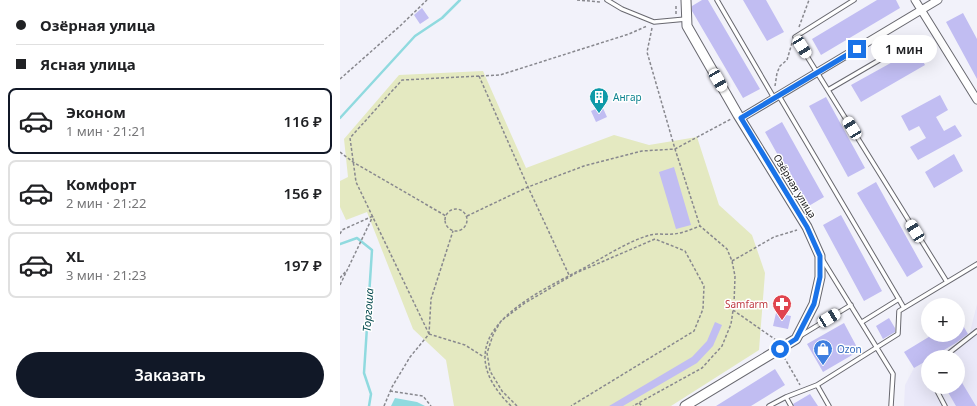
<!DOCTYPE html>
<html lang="ru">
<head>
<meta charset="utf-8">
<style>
	body { margin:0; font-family:"Noto Sans",sans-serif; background:#f2f2f2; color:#202124; height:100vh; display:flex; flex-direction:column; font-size:15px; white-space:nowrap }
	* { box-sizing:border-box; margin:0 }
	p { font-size:13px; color:#757577 }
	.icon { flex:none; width:22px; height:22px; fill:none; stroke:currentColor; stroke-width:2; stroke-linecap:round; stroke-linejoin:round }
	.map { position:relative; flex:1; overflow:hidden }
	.panel { display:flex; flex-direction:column; background:#fff; width:340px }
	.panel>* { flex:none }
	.guide { display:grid; align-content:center; height:88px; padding:0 16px; background:#fff }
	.controls { position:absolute; left:581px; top:298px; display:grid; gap:8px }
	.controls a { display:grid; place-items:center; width:44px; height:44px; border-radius:50%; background:#fff; box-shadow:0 4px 16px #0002; font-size:20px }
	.end { position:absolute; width:18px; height:18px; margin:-9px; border:5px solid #1a73e8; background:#fff; box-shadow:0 0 0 2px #fff }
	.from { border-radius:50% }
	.bubble { position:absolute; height:28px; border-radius:14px; background:#fff; box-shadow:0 4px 16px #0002; font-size:13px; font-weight:600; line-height:28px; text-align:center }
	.car { position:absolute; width:12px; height:24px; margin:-12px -6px; border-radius:5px; box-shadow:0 0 3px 1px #0007; background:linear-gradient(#fff 24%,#345 0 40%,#fff 0 76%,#345 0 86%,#fff 0) }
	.guide b { display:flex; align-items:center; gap:14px; height:38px; font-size:15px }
	.guide b+b { border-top:1px solid #e0e0e0 }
	.guide i { width:10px; height:10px; background:#202124 }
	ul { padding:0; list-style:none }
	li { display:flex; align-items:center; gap:12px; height:66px; margin:0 8px 6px; padding:0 8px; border:2px solid #e0e0e0; border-radius:8px }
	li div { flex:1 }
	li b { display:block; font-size:15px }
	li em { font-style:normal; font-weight:600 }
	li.selected { border-color:#111827 }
	li>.icon { width:36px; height:36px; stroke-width:1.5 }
	.button { display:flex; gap:8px; margin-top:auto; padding:8px 16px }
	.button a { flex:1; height:46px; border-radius:24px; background:#111827; color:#fff; font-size:16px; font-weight:600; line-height:46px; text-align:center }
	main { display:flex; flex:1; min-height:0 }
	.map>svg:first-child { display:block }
</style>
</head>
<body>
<main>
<section class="panel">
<div class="guide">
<b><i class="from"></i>Озёрная улица</b>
<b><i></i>Ясная улица</b>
</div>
<ul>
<li class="selected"><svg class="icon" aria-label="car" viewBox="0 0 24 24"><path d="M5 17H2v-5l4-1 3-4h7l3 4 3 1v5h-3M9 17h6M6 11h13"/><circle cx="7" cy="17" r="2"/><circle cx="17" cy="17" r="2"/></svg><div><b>Эконом</b><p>1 мин · 21:21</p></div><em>116 ₽</em></li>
<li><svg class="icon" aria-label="car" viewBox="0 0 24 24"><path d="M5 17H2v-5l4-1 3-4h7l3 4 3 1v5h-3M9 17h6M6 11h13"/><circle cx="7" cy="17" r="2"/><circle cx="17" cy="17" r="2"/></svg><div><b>Комфорт</b><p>2 мин · 21:22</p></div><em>156 ₽</em></li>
<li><svg class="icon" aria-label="car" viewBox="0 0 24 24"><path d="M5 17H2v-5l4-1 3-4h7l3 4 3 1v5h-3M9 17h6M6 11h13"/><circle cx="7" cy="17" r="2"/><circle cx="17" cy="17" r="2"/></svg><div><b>XL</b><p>3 мин · 21:23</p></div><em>197 ₽</em></li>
</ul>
<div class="button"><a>Заказать</a></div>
</section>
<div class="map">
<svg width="637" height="406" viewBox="0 0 637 406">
	<rect width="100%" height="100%" fill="#f2f2fa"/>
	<path fill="#eae9f9" d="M637 304V406H564L565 385 574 368 588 360V387H618V357H592L629 336Z"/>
	<path fill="#e4e9c1" d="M143 71 186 168 274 135 309 145 357 137 379 205 412 235 425 273 419 350 331 406H114L106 360 73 329 27 212 6 220 0 207V181L8 177 4 139 59 75Z"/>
	<path fill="#90dadf" d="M55 398 77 402 85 406H51Z"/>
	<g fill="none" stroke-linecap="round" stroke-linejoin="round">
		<path stroke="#90dadf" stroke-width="2.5" d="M0 118 75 36 102 18 120 0
			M0 244 17 238 32 250 24 373 31 394 29 406"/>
	</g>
	<path fill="#c1bdf2" d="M362 0H368L420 89 403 98 352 11V6Z
		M403 0H426L444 32 427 41Z
		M537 0H556L560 8 481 55 472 39Z
		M82 8 89 18 80 24 74 15Z
		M623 13 637 39V79L606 22Z
		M576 49 585 65 521 102 511 85Z
		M600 95 608 110 596 117 604 131 615 125 622 136 578 160 570 147 586 138 579 126 569 131 561 116Z
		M486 97 525 168 508 177 469 106Z
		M262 106 267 117 256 122 251 111Z
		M442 122 484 197 467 207 425 132Z
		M614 154 623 171 594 188 585 172Z
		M334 167 351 225 336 229 319 172Z
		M536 182 583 267 567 277 517 193Z
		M501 215 542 291 524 301 483 225Z
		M436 313 451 316 448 329 433 326Z
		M618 317 628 334 616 343 592 357H588V360L574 368 564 352 592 335H618Z
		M549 318 555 328V332L543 339 536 326Z
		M375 322 382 325 373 346 357 363 283 406H269L352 357 367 341Z
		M504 323 519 351 483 372 467 344Z
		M435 369 445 385 411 406H376Z
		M618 376 636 406H616L605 387H618Z
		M470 394 478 406H454L453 404Z"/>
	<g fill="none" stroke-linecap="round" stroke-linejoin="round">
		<g stroke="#68686f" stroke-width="5.5">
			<path id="service" d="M267 0 282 9 314 22 346 19
				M377 0 434 98
				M514 0 455 37 607 282
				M488 90 572 41
				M439 96 564 308
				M482 259 553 374 551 406
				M522 322 559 299
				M460 336 511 305
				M604 357 637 331
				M477 385 489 406
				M595 387 605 406
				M446 397 451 406
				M429 406 446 397 477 385 558 334 559 311 637 264"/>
		</g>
		<g stroke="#68686f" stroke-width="9">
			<path id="minor" d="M575 0 637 100
				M401 118 598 0"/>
		</g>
		<g stroke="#68686f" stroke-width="11">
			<path id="tertiary" d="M345 406 456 339 474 304 480 277V256L467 227 398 115 347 26 346 0"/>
		</g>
		<path stroke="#88888e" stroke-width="1.5" stroke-dasharray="3 2" stroke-linecap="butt" d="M237 0 261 2
			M336 14V4
			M459 27 469 0
			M312 28 307 52 335 149 360 226
			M139 76 188 187 229 275
			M0 79 60 26 87 0
			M435 86 437 73 440 66 447 60 452 43
			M0 152 13 162 106 216
			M105 220a11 11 0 1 1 22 0a11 11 0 1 1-22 0Z
			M127 216 188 187 244 166 302 151 335 149 391 119
			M0 234 2 230 33 216
			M392 261 434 237 457 230
			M0 278 6 271
			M0 285 33 216
			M393 310 436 340
			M89 334 16 182 10 138 62 80 160 75 289 34 307 26
			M89 334 125 345 144 357
			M444 357 460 385
			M50 391 83 396 91 406
			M299 403 302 406
			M44 406 52 387 70 357 89 334 91 299 113 231
			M171 406C102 338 186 298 242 269 263 258 286 242 310 235 317 233 326 235 334 234 343 233 352 229 360 226L387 249 392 261 395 276 394 304 391 324 382 346 362 368 293 406
			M177 406 162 391 150 371 147 353 153 335 161 321 185 303 236 273 315 239 345 251 364 286 363 309 354 331 231 406"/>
		<use href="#service" stroke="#fff" stroke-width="3.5"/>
		<use href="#minor" stroke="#fff" stroke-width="7"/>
		<use href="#tertiary" stroke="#fff" stroke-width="9"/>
	</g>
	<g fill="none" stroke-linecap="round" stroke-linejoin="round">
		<path stroke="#1a73e8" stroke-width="5" d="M440 349 456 339 474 304 480 277V256L467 227 401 118 517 49"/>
	</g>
	<defs>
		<g id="building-pin" transform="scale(1)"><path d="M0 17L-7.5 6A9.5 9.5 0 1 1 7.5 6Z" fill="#0f9aa8" stroke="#fff"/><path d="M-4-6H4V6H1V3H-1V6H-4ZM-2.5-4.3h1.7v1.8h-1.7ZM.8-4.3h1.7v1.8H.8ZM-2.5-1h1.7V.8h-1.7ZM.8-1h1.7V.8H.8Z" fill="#fff"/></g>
		<g id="pharmacy-pin" transform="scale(1)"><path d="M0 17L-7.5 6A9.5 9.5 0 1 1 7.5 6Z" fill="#e0444e" stroke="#fff"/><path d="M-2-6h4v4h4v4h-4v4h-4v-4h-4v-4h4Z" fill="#fff"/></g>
		<g id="shop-pin" transform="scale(1)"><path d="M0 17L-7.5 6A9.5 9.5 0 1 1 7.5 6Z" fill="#3f7fe0" stroke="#fff"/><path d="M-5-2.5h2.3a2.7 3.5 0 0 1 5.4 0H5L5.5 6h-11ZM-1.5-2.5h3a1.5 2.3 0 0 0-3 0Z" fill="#fff"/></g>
	</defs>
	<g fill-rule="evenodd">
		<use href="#building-pin" x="259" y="97"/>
		<use href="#pharmacy-pin" x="442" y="304"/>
		<use href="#shop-pin" x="483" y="349"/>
	</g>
	<g text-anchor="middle" stroke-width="3" stroke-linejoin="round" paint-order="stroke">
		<g font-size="10" fill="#0d838f" stroke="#fff" text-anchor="start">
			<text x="273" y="101">Ангар</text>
		</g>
		<g font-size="10" fill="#161619" stroke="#fff">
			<text transform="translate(455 186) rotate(59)" y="4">Озёрная улица</text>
		</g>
		<g font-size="10" fill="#be3a42" stroke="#fff" text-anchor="end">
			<text x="428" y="308">Samfarm</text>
		</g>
		<g font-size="10" fill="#366cbe" stroke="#fff" text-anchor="start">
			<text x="497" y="353">Ozon</text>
		</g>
		<g font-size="11" font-style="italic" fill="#00474b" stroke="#fff">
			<text transform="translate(28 310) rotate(-86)" y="4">Торгоша</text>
		</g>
	</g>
</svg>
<div class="controls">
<a>+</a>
<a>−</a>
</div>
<i class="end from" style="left:440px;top:349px"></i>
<i class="end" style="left:517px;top:49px"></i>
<div class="bubble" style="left:531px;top:35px;width:66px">1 мин</div>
<i class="car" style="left:462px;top:47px;rotate:148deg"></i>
<i class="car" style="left:378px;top:80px;rotate:150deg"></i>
<i class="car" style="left:512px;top:128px;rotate:329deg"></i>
<i class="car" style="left:575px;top:231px;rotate:328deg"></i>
<i class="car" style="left:489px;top:318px;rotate:59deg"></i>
</div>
</main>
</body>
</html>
